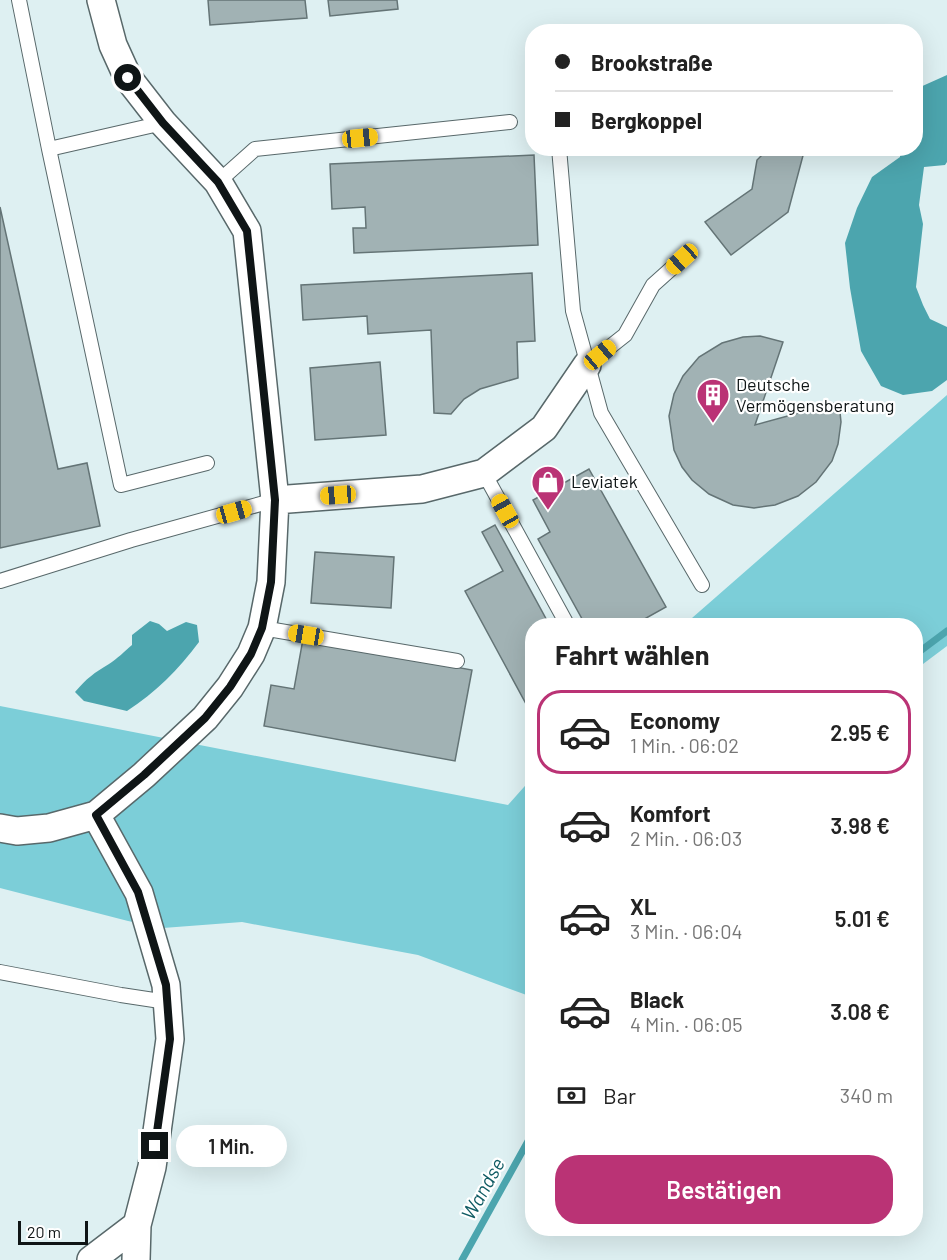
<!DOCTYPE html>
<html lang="de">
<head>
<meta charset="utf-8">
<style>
	body { margin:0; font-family:Barlow,sans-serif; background:#f2f2f2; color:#222; height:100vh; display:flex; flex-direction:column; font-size:22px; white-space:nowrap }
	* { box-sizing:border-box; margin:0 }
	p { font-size:20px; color:#767676 }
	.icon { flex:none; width:33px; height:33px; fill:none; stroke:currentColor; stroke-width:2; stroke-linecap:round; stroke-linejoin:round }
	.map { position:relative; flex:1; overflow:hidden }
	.panel { position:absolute; left:525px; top:618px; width:398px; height:618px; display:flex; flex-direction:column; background:#fff; border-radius:24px; box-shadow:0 6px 24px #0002 }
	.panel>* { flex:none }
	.hud { position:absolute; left:525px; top:24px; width:398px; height:132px; border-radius:24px; box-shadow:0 6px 24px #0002; display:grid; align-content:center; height:132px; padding:0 30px; background:#fff }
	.scale { position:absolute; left:18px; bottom:15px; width:70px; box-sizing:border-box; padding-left:6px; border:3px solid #0f1516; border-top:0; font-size:16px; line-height:21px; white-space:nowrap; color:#0f1516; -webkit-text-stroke:4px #fff; paint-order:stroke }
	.end { position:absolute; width:27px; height:27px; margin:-14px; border:8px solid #0f1516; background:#fff; box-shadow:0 0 0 3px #fff }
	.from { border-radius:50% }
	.bubble { position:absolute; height:42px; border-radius:21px; background:#fff; box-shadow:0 6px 24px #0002; font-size:20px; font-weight:600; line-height:42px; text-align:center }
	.car { position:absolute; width:18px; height:36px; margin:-18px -9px; border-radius:8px; box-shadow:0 0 4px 2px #0007; background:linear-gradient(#f5c518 24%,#345 0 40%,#f5c518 0 76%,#345 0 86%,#f5c518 0) }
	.hud b { display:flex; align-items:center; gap:21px; height:57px; font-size:22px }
	.hud b+b { border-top:2px solid #e0e0e0 }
	.hud i { width:15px; height:15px; background:#222 }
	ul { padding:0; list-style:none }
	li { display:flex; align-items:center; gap:18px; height:84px; margin:0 12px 9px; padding:0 18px; border:3px solid transparent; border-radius:24px }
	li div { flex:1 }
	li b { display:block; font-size:22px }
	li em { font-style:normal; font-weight:600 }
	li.selected { border-color:#ba3375 }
	li>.icon { width:54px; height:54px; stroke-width:1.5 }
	h2 { padding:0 30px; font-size:27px; line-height:72px }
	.pay { display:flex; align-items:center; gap:15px; height:66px; padding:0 30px; font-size:22px }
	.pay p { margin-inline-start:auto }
	.button { display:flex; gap:12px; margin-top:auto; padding:12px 30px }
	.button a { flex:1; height:69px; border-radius:24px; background:#ba3375; color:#fff; font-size:24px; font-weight:600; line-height:69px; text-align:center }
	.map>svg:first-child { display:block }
</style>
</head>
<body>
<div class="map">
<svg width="947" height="1260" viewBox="0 0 947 1260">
	<rect width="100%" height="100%" fill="#def0f2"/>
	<path fill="#7cced8" d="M947 395V646L915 670V626L684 625Z
		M0 706 508 805 532 778V997L418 955 242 922 163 928 128 921 0 888Z"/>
	<path fill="#4ca5ae" d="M947 75V162L945 165 924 167 919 205 923 224 916 287 923 305 930 319 947 327V380L932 391 903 395 881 386 861 351 850 288 845 243 857 208 872 177 900 157V149L915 148V94L918 88Z
		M150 621 159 624 167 631 186 622 197 625 199 642C178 670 156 692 127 711L84 701 75 692C87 678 94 673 109 664 117 659 125 651 132 645V635Z"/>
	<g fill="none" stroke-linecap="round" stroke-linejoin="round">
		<path stroke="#4ca5ae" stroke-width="7" d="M915 655 947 631
			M462 1260 532 1134"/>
	</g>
	<path fill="#a1b2b4" stroke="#647476" stroke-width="1.5" d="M208 0H305L307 18 210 25Z
		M328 0H397L398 9 330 16Z
		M769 148H805L788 212 731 255 705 222 752 189 757 160Z
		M534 155 538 245 354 253 353 228H366L365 207 332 209 330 164Z
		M0 207 58 469 87 463 100 526 0 548Z
		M532 273 535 341 517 342 518 378 480 389 464 399 451 414 434 413 431 330 368 334 367 316 303 320 301 285Z
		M760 336 783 342 755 425 839 402 841 422 838 444 832 461 816 482 798 496 775 505 754 508 733 505 709 494 692 480 682 467 674 450 669 416 674 394 683 376 699 357 722 343 743 337Z
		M380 362 386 435 315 440 310 368Z
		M589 469 666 607 632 626H586L538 539 550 532 533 500Z
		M495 525 550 626H532V715L465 591 503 571 482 532Z
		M315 552 394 557 391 608 311 603Z
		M303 639 472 670 455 761 264 726 271 685 294 689Z"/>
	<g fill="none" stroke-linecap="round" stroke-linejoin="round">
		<g stroke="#58686a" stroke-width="16">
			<path id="service" d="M19 0 49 149 163 123
				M559 148 573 311 601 413 702 585
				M49 149 121 485 207 463
				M218 182 255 149 510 122
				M587 365 625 335 653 285 682 259
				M484 473 568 626
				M0 581 131 540 275 500
				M262 628 457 661
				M0 972 121 995 167 1002"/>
		</g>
		<g stroke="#58686a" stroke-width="30">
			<path id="minor" d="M275 500 422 489 484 473 544 428 587 365
				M96 815 139 893 166 985 170 1039 152 1167 137 1225 136 1260
				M0 828 17 831 49 828 96 815 144 775 205 718 230 687 251 654 262 628 271 582 275 500 247 231 218 182 163 123 128 78 113 45 101 0
				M91 1260 137 1225"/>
		</g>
		<use href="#service" stroke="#fff" stroke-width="14"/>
		<use href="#minor" stroke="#fff" stroke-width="27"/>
	</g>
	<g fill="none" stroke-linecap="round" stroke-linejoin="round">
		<path stroke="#0f1516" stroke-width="8" d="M128 78 163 123 218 182 247 231 275 500 271 582 262 628 251 654 230 687 205 718 144 775 96 815 138 892 166 985 170 1039 155 1146"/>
	</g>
	<defs>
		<g id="building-pin" transform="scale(1.725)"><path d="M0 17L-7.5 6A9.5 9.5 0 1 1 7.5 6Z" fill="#ba3375" stroke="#fff"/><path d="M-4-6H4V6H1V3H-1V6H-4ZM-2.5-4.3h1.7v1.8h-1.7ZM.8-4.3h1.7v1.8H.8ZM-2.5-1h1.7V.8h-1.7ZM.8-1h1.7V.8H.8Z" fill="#fff"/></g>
		<g id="shop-pin" transform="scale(1.725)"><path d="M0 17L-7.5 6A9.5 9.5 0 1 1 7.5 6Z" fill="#ba3375" stroke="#fff"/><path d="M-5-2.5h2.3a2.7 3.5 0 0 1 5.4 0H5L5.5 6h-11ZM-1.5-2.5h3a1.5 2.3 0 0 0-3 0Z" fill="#fff"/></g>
	</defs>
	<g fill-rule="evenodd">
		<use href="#building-pin" x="713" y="395"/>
		<use href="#shop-pin" x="548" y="482"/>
	</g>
	<g text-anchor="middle" stroke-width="4.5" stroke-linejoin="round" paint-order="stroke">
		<g font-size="18" fill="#0f1516" stroke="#fff" text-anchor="start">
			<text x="736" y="391">Deutsche<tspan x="736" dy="21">Vermögensberatung</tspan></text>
			<text x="571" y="488">Leviatek</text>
		</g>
		<g font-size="20" font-style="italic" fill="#0f5b63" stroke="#fff">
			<text transform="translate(483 1189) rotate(-61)" y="7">Wandse</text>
		</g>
	</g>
</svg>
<div class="scale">20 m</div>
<i class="end from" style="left:128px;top:78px"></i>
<i class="end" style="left:155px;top:1146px"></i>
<div class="bubble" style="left:176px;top:1125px;width:111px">1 Min.</div>
<i class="car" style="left:360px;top:138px;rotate:84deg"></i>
<i class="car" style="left:682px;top:259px;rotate:228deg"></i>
<i class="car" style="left:600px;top:355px;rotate:50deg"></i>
<i class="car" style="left:338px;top:495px;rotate:266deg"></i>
<i class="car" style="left:505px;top:511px;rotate:331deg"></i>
<i class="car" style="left:234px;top:512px;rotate:74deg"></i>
<i class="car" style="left:306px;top:635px;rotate:279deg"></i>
<div class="hud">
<b><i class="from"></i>Brookstraße</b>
<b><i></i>Bergkoppel</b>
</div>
<section class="panel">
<h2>Fahrt wählen</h2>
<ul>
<li class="selected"><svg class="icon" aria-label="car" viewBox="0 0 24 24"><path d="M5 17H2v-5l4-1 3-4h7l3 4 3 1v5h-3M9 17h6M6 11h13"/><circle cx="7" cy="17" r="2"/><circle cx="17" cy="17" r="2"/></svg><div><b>Economy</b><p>1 Min. · 06:02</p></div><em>2.95 €</em></li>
<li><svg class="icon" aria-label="car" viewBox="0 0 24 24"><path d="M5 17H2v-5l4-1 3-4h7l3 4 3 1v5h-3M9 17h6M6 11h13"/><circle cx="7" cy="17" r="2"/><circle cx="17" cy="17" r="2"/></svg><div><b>Komfort</b><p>2 Min. · 06:03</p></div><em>3.98 €</em></li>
<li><svg class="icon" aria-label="car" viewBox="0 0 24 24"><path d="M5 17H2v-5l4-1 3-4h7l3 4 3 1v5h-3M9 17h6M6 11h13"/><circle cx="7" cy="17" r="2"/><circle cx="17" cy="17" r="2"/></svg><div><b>XL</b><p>3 Min. · 06:04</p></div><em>5.01 €</em></li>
<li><svg class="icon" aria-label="car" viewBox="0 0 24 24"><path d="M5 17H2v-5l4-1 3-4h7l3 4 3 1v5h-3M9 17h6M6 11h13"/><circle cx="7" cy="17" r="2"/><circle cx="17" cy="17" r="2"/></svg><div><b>Black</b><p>4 Min. · 06:05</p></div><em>3.08 €</em></li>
</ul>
<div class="pay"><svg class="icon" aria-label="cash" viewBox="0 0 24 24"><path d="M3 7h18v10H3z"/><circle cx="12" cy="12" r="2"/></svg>Bar<p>340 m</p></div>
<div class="button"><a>Bestätigen</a></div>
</section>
</div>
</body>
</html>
